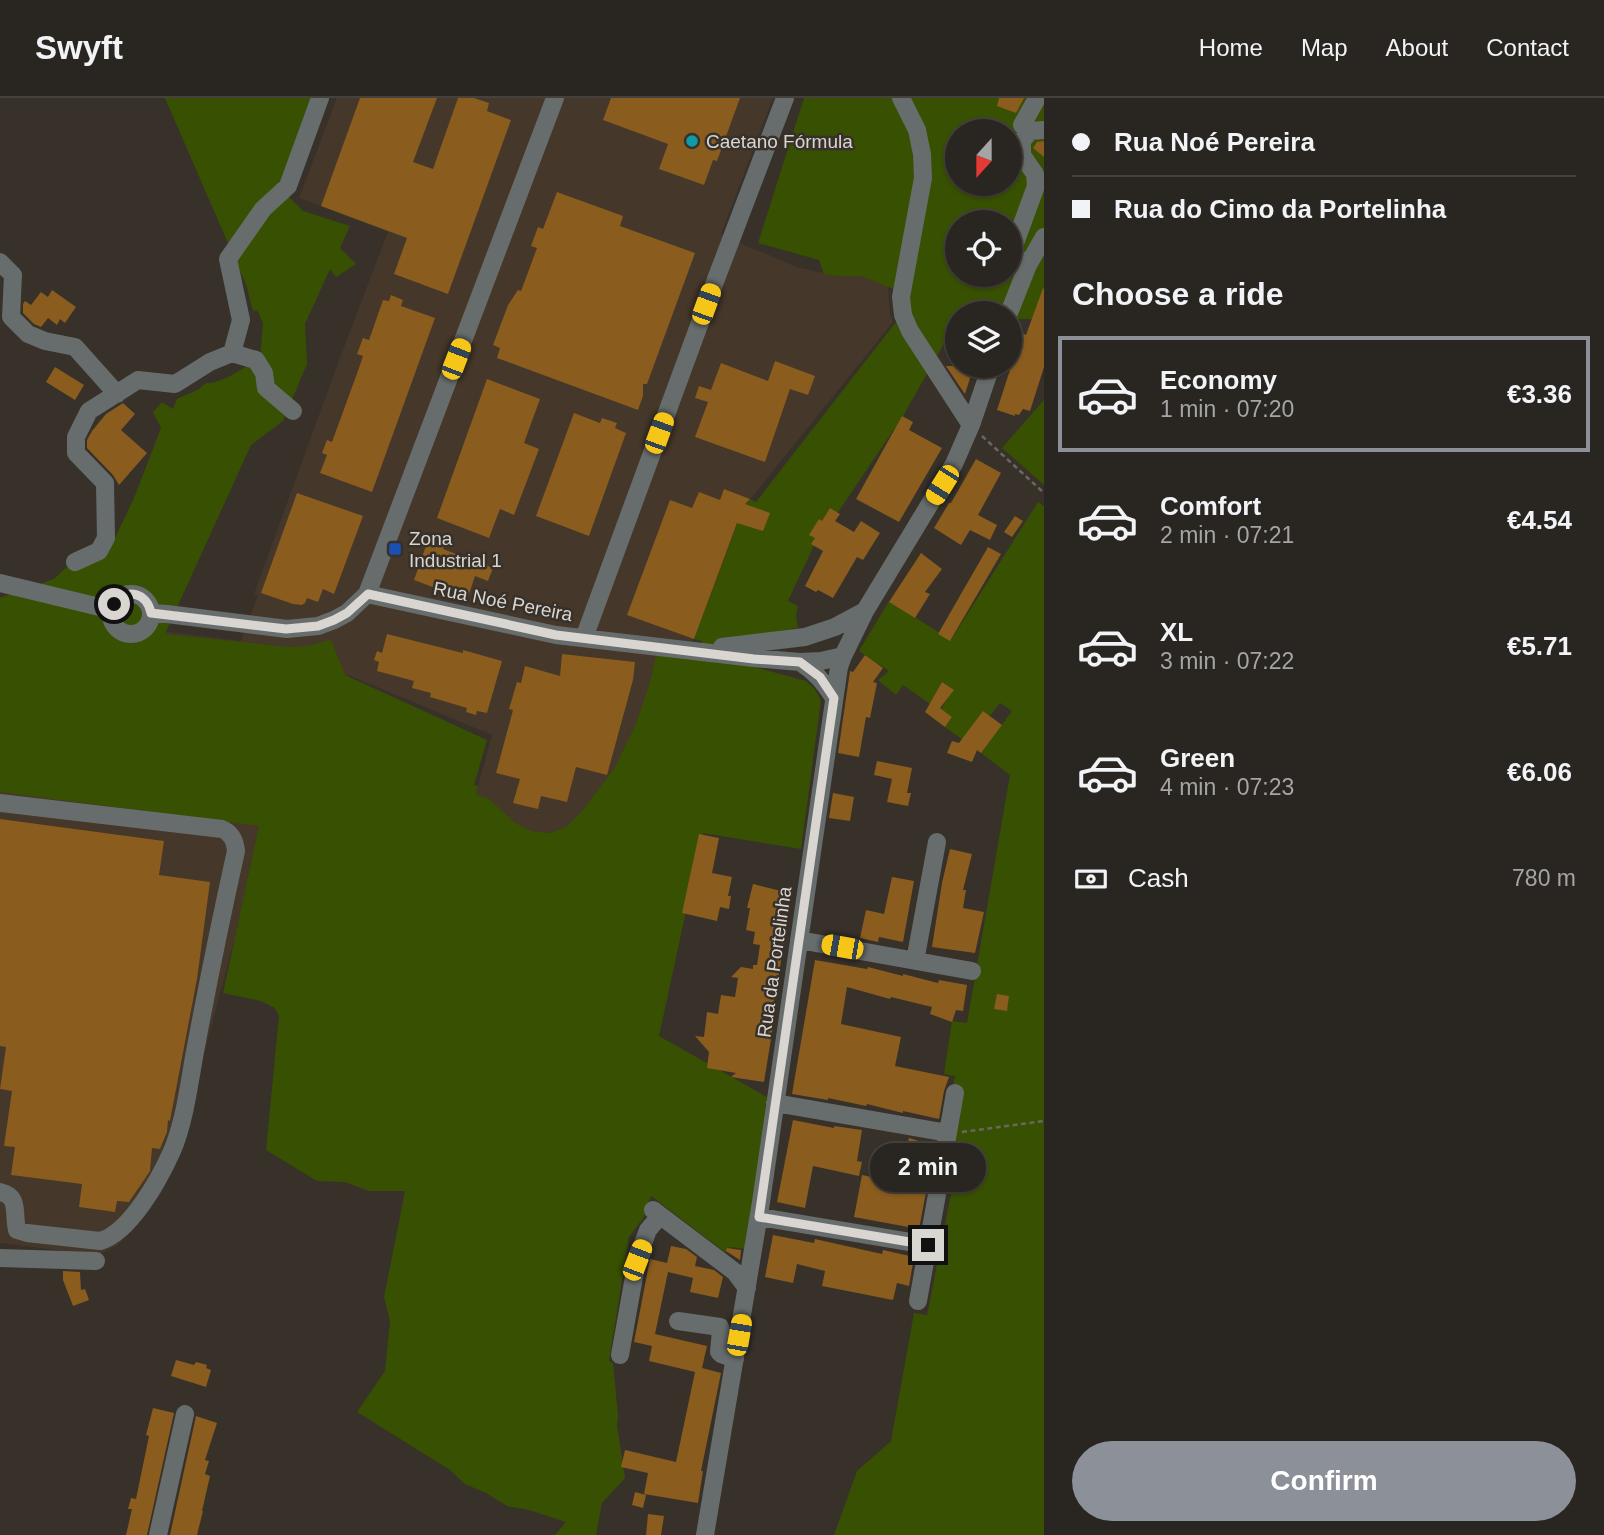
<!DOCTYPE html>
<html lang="en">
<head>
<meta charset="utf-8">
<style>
	body { margin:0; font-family:Helvetica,sans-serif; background:#312d29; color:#f1f3f6; height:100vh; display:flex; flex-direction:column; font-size:26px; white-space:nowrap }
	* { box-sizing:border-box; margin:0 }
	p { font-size:23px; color:#a5a5a5 }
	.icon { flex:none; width:38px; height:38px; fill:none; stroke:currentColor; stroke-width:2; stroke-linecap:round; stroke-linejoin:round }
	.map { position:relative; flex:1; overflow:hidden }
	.sheet { display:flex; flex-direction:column; background:#292520; width:560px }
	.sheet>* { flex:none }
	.hud { display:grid; align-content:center; height:154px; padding:0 28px; background:#292520 }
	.needle { width:46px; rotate:201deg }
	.fabs { position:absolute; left:945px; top:21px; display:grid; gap:14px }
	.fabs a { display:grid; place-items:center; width:77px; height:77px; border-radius:50%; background:#292520; box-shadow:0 2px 5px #0004,0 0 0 2px #45423e; font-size:35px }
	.end { position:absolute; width:32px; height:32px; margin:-16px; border:9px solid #d9d5d1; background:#111; box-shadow:0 0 0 4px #111 }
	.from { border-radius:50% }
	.bubble { position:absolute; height:49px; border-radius:24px; background:#292520; box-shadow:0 2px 5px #0004,0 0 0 2px #45423e; font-size:23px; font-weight:600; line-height:49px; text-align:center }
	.car { position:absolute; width:21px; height:42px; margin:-21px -10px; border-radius:9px; box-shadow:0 0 5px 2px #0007; background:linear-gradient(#f5c518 24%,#345 0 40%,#f5c518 0 76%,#345 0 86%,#f5c518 0) }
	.hud b { display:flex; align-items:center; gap:24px; height:66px; font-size:26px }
	.hud b+b { border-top:2px solid #45423e }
	.hud i { width:18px; height:18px; background:#f1f3f6 }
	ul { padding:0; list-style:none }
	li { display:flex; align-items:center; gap:21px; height:116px; margin:0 14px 10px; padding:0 14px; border:4px solid transparent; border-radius:0px }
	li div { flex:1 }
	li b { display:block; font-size:26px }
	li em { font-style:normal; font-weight:600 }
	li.selected { border-color:#8c9099 }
	li>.icon { width:63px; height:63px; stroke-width:1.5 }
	h2 { padding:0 28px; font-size:32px; line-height:84px }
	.pay { display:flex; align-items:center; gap:18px; height:77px; padding:0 28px; font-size:26px }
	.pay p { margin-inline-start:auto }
	.primary-button { display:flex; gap:14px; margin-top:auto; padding:14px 28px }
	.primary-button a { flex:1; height:80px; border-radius:42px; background:#8c9099; color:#fff; font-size:28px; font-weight:600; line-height:80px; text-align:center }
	header { display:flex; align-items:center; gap:42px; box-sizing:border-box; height:98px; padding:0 35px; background:#292520; border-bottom:2px solid #45423e }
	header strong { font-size:33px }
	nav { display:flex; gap:38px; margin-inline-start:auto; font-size:24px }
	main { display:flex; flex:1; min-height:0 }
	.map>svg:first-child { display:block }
</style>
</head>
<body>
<header>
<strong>Swyft</strong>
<nav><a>Home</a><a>Map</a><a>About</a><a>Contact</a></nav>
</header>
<main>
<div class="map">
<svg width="1044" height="1437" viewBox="0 0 1044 1437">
	<rect width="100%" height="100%" fill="#37312a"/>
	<path fill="#453729" d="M337 0H773L721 136 746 148 772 158 796 169 837 178H890L888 188 890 215 893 224 743 410 694 541 668 565 626 653 609 678 583 712 566 729 549 735 531 733 474 703 492 637 348 577 265 725 177 1059 162 1094 142 1121 118 1147 98 1157 0 1145V499L161 533 241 543 258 498 254 496 339 262 388 134 299 100Z"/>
	<path fill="#385002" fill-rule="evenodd" d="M165 0H314L286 96 303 113 350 128 340 150 356 166 336 179 330 171 305 226 307 266 283 323 251 347 165 536 288 549 307 548 331 542 345 577 487 642 474 687 478 688 476 697 488 700 514 724 531 733 549 735 566 729 583 712 615 669 636 626 650 584 657 553 696 559 702 543 694 541 743 410 750 401 756 404 899 220 898 193 861 178H837L824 176 819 162 758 145 804 0H1044V230L1034 221H1010V215H957V225H954L950 235 903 318 828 429 816 443 788 503 798 508 796 517 798 530 774 534 758 570 806 583 814 590 821 602 801 751 703 735 659 938 767 999 760 1049 757 1094 752 1104 745 1151 729 1149 726 1155 651 1098 644 1119 629 1139 609 1263 613 1265 618 1318 617 1327 625 1380 602 1405 596 1437H555L566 1424 529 1412 507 1408 486 1395 465 1386 450 1372 357 1314 385 1273 390 1223 384 1199 405 1093H369L345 1084 317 1083 266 1052 279 918 275 910 261 903 223 895 259 728 0 694V500L54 481 77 459 109 446 115 440 134 400 161 330 153 314 162 304 173 311 177 301 199 291 206 285C222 286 246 268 260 260L263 225 257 212 253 213 247 189ZM957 33H1010V86H957ZM957 124H1010V177H957Z
		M1044 302V387L1002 350Z
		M1038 404 1044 408V1437H834L857 1373 891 1343 914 1215 927 1217 956 1071 952 993 955 978 944 976 952 923 967 925 1010 677 981 655 1012 613 1000 605 990 618 983 613 971 648 945 629 952 619 941 611 953 592 942 584 930 606 903 587 896 597 878 582 889 573 859 553 889 503 951 542Z"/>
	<path fill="#8a5c1e" d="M360 0H437L413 64 433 71 458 0H474L489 5 487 13 511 22 448 196 394 176 407 140 321 108Z
		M611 0H740L717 63 713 62 704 87 659 71 668 46 603 22Z
		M999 0H1024L1016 15 997 8Z
		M1044 43V59L1033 50 1037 44Z
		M557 94 623 118 620 128 695 155 647 286H643V298L638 312 497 260 500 250 493 247 508 207 518 192 521 193 537 150 531 148 538 129 543 131Z
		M1043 190 1044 191V269L1030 313 1023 311 1019 317 1015 316V318L997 312 1022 235 1026 237Z
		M52 192 76 209 65 225 60 221 57 227 48 220 41 229 34 226 23 215V206L25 203 31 207 41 194 48 199Z
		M391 197 403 202 401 208 435 220 372 394 320 375 327 357 322 355 327 342 332 344 359 270 363 258 357 256 363 240 369 242 383 202 389 203Z
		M775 263 815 278 808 297 790 291 765 364 695 339 708 304 695 300 699 288 711 292 721 265 768 283Z
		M946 268H974L965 296 958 286Z
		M55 269 84 287 75 302 46 284Z
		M487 281 540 301 524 345 539 351 514 417 500 411 489 440 437 420Z
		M123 305 135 316 121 332 147 355 119 387 113 377 87 350V342L92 333 106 316Z
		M574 315 600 325 602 320 617 325 615 330 626 335 589 438 536 418Z
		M902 318 913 324 909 332 942 350 899 424 856 401Z
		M976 361 1001 375 978 417 997 427 990 442 970 432 961 447 934 430 949 405H951Z
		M724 391 750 401 745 406 770 415 763 433 737 425 694 541 627 517 670 402 692 410 699 394 720 402Z
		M297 395 363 418 334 496 323 491 318 504 307 500 305 505 302 507 293 506 261 495Z
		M830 410 840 416 835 423 854 434 861 423 880 435 863 462 857 459 833 500 818 492 816 494 805 488 823 453 811 446 815 440 809 437 819 421 822 423Z
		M1015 418 1023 423 1012 439 1004 434Z
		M434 440 446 444 443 451 493 470 488 483 475 478 467 502 414 482 427 445 432 447Z
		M988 449 1001 456 950 543 938 536Z
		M921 455 942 471 925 494 930 496 915 520 889 504Z
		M387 536 463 555V552L502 563 487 615 477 613 476 617 466 614 467 610 430 599 431 595 412 590 414 583 377 573 379 564 374 562 377 553 382 555Z
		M562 556 635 564 633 582 607 677 576 669 567 704 541 698 538 711 513 705 520 681 496 675 513 612 509 611 517 584 521 585 525 568 560 578Z
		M865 557 883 570 873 584 877 585 870 620 866 619 859 659 838 655 850 573 853 574Z
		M942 584 954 592 940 610 952 619 945 629 925 614Z
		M983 613 1002 627 981 655 977 652 972 664 947 655 952 643 959 645Z
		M877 663 912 670 907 695H911L908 708 887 704 892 681 874 677Z
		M833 695 854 699 850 723 829 720Z
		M0 721 164 743 159 777 210 784 197 881 170 1023 168 1022 167 1034 160 1051 152 1050 150 1073 142 1085 129 1104 117 1103 115 1114 79 1109 82 1086 11 1077 15 1049 4 1048 12 993 0 991 6 949 0 948Z
		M699 736 719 740 712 775 732 779 728 798H731L729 811 720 809 717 823 682 815Z
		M950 751 972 756 963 792H966L963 810 984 814 975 855 932 849 942 785Z
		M892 779 914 783 903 844 879 839 878 844 860 840 866 812 884 816Z
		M753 786 789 795 780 834 786 835 773 909 776 910 764 984 731 979 736 975 707 970 709 954 695 938 704 939 707 914 718 916 721 897 735 899 738 880 731 879 741 869 753 871V867H757L760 847 753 846 755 834 746 832 750 810H747Z
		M815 862 867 871 868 869 903 878V876L938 885 939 882 967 887 963 913 956 912 952 924 930 916 932 909 891 899 890 901 847 889 841 926 901 939 895 968 949 979 944 993 939 1021 903 1013V1015L867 1006 866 1008 828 1000V1002L792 996Z
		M997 896 1009 898 1007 913 994 911Z
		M793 1022 834 1030V1028L862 1032 857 1063 862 1064 859 1078 813 1068 805 1110 777 1104Z
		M909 1040 922 1044 914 1076H916L914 1086 927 1089 919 1131 854 1119 862 1077 895 1084 898 1073H900Z
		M773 1137 814 1145 815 1141 882 1156 883 1152 914 1159 909 1188 897 1185 893 1202 822 1188 825 1173 797 1166 793 1185 765 1179Z
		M671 1148 686 1151 697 1159 695 1168 714 1172 723 1179 718 1200 690 1194 693 1180 668 1174 655 1236 707 1248 702 1270 721 1275 701 1373H703L698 1405 644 1396 648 1375 621 1369 625 1352 676 1364 695 1274 649 1263 652 1248 634 1244 650 1161 667 1165Z
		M727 1150 741 1152 740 1162 726 1153Z
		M63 1173 80 1174 81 1192 85 1191 89 1202 73 1208 63 1182Z
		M176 1262 194 1267 196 1264 207 1267 206 1270 211 1272 206 1289 171 1278Z
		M153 1310 174 1315 147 1437H126L132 1411H128L131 1400 136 1401 149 1338 146 1337Z
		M196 1318 217 1325 205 1362 209 1363 205 1376 210 1378 202 1413H203L197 1437H170Z
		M635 1394 646 1397 643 1410 632 1407Z
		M648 1416 664 1418 661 1437H646Z"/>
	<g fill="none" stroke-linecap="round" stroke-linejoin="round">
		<path stroke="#6b6660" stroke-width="2.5" stroke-dasharray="5 3.5" stroke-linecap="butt" d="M982 338 1044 395
			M962 1034 1044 1023"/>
		<path stroke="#676d6c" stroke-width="18" d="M901 0 917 32 922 56 923 80 901 199 903 217 910 233 971 327
			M1022 27 1036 2
			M0 164 13 177 11 219 28 236 45 243 75 249 117 296
			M1028 167 1011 156 1036 88 1035 76 1022 57V43L1030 33 1044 32
			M1009 215 1028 167 1044 139
			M232 255 256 262 264 275 266 290 293 313
			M75 464 99 453 106 440 105 385 76 355V339L89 313 138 282 175 286 210 264 232 255 241 222 228 161 263 111 288 88 320 0
			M0 485 112 512
			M367 496 556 537 754 560 800 564 821 563 843 558
			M111 516a20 20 0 1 1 40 0a20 20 0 1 1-40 0Z
			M151 515 167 516 287 531 318 528 334 522 347 515 367 496 555 0
			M584 540 716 181 785 0
			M722 549 805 539 835 529 865 513
			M800 564C816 574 824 585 834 600
			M0 705 222 731C232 735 235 743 236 753 222 816 209 879 197 943 190 977 186 1021 172 1053 160 1080 130 1135 100 1143L27 1135 17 1132C13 1115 20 1098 0 1094
			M799 842 972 873
			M915 863 937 744
			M775 1005 948 1035
			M653 1112 735 1174 747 1190
			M759 1119 928 1147
			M0 1160 96 1163
			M918 1203 955 995
			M678 1223 720 1229 721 1232 719 1254 721 1256 735 1261
			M620 1257 637 1162 648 1132 660 1118
			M158 1437 185 1316
			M705 1437 761 1104 839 569 843 558 865 513 954 366 971 327 991 268"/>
	</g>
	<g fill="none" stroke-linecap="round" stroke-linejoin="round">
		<path stroke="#d9d5d1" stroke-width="9" d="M114 506C127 489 147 495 151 515L286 531 318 528 334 522 347 515 368 496 556 537 754 561 800 564 820 579 834 600 759 1119 928 1147"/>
	</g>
	<circle fill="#0f9aa8" stroke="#37312a" stroke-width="2.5" cx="692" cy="43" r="7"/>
	<rect fill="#1a4fb4" stroke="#37312a" stroke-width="2.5" x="388" y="444" width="14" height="14" rx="3.5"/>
	<g text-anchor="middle" stroke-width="5" stroke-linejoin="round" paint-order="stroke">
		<g font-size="19" fill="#d9d5d1" stroke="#37312a" text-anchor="start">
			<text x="706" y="50">Caetano Fórmula</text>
			<text x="409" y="447">Zona<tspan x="409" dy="22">Industrial 1</tspan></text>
		</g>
		<g font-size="19" fill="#d9d5d1" stroke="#37312a">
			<text transform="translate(503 503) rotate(11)" y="7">Rua Noé Pereira</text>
			<text transform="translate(774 864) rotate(-82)" y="7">Rua da Portelinha</text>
		</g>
	</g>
</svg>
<div class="fabs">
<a><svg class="needle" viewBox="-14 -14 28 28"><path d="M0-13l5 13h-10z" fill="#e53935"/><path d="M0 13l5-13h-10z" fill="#a5a5a5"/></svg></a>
<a><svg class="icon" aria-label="locate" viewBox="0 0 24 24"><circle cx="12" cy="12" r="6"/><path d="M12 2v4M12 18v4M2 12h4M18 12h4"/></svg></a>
<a><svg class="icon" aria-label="layers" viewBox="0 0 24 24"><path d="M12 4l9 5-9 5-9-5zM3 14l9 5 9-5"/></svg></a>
</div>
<i class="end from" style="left:114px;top:506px"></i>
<i class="end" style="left:928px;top:1147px"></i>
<div class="bubble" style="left:870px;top:1045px;width:116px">2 min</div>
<i class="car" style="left:706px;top:206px;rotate:20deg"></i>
<i class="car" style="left:456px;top:261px;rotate:21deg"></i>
<i class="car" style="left:659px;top:335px;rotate:20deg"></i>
<i class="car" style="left:942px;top:387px;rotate:212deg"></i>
<i class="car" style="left:842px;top:849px;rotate:280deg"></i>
<i class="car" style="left:637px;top:1162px;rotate:21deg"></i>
<i class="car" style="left:739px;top:1237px;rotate:10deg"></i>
</div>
<section class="sheet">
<div class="hud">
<b><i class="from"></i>Rua Noé Pereira</b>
<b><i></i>Rua do Cimo da Portelinha</b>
</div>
<h2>Choose a ride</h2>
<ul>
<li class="selected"><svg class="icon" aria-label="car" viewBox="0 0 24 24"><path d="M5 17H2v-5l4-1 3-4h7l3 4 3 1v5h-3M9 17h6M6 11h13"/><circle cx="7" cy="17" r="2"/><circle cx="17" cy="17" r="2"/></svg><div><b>Economy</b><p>1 min · 07:20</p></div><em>€3.36</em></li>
<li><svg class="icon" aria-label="car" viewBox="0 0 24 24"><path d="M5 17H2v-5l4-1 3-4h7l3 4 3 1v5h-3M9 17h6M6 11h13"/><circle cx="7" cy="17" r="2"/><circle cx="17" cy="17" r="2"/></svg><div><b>Comfort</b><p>2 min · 07:21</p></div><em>€4.54</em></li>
<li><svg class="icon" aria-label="car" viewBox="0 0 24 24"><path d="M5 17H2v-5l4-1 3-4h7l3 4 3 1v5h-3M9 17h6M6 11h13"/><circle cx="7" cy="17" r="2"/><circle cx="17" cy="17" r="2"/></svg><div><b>XL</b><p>3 min · 07:22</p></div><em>€5.71</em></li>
<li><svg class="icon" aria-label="car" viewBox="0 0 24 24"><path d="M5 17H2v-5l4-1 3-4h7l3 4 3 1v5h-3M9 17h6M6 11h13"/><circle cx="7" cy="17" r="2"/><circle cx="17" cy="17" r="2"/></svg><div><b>Green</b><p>4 min · 07:23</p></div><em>€6.06</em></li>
</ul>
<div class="pay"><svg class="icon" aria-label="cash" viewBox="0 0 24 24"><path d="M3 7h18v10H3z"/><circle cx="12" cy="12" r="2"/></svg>Cash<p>780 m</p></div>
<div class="primary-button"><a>Confirm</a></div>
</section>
</main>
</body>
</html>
